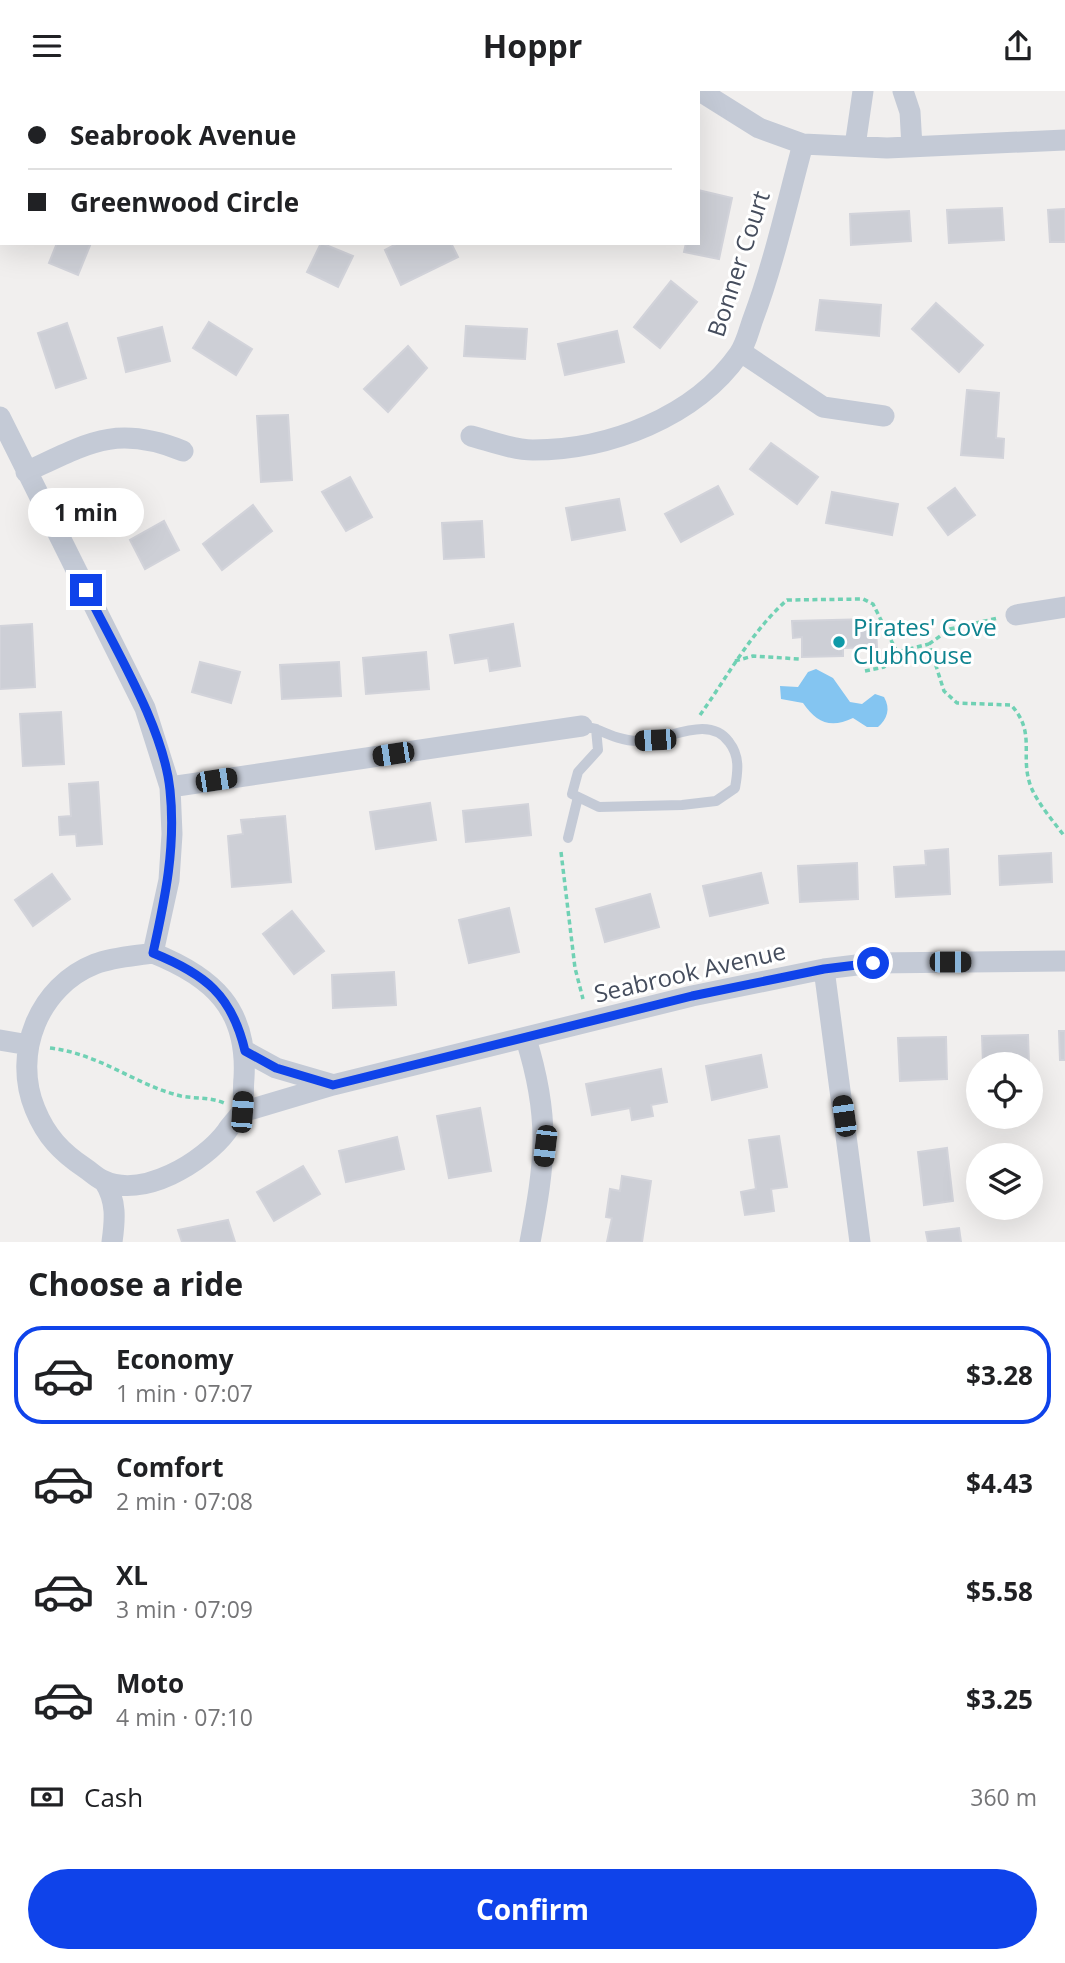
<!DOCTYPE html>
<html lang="en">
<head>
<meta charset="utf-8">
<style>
	body { margin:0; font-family:"Open Sans",sans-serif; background:#f2f2f2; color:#202124; height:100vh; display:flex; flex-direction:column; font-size:26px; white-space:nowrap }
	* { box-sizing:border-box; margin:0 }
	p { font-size:23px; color:#757577 }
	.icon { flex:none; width:38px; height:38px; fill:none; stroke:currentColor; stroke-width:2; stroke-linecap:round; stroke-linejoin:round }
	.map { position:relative; height:1151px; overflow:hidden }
	.side { display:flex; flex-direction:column; background:#fff; flex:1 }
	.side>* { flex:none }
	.top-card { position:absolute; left:0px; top:0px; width:700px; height:154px; box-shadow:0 7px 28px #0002; display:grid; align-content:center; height:154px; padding:0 28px; background:#fff }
	.tools { position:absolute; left:966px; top:961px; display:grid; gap:14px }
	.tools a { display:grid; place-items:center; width:77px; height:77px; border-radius:50%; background:#fff; box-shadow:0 7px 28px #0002; font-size:35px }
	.end { position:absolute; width:32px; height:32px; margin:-16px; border:9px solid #0f43ea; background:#fff; box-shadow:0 0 0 4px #fff }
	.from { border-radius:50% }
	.bubble { position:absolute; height:49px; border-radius:24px; background:#fff; box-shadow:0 7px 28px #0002; font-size:23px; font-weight:700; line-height:49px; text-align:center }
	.car { position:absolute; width:21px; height:42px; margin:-21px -10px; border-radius:9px; box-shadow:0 0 5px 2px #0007; background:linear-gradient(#222 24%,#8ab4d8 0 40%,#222 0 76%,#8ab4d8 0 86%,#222 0) }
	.top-card b { display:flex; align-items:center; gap:24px; height:66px; font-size:26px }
	.top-card b+b { border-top:2px solid #e0e0e0 }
	.top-card i { width:18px; height:18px; background:#202124 }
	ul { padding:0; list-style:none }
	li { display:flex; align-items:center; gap:21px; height:98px; margin:0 14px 10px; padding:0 14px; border:4px solid transparent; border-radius:28px }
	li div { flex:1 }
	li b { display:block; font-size:26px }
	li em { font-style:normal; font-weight:700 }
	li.current { border-color:#0f43ea }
	li>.icon { width:63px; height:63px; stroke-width:1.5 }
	h2 { padding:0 28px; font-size:32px; line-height:84px }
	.pay { display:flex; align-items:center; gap:18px; height:77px; padding:0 28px; font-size:26px }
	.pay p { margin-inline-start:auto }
	.cta { display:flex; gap:14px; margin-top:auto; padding:14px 28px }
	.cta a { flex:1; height:80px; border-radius:42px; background:#0f43ea; color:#fff; font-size:28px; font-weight:700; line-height:80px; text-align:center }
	header { display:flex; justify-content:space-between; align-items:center; height:91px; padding:0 28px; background:#fff; font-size:32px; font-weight:700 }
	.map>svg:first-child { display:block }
</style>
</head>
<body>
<header><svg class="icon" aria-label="menu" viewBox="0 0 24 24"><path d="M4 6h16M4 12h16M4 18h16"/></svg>Hoppr<svg class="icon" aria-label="share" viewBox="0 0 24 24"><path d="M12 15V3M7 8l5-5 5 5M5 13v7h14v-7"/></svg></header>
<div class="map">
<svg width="1065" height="1151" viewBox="0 0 1065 1151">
	<rect width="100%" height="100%" fill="#f1efee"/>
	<path fill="#84c5f1" d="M816 578 833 587 850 611 862 613 875 603 884 606C891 618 887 628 878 636H867L853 627C830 638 816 631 803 612L781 608 780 595 798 596 808 581Z"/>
	<path fill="#cdcfd6" stroke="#d2d3da" stroke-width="2" d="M698 99 732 107 719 168 684 161 686 152H698Z
		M1002 117 1004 149 949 152 947 119Z
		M1065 118V151H1050L1048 119Z
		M909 120 911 150 851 154 850 123Z
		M57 152H91L78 184 49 172Z
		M321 152 353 165 338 196 307 181Z
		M398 152H451L458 166 401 194 385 159Z
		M671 190 697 211 660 257 634 236Z
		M820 209 881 214 879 245 816 239Z
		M936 212 983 254 959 281 912 238Z
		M209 231 252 258 236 284 193 257Z
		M67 232 86 287 56 297 38 242Z
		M466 235 527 238 525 268 464 265Z
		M162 236 170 270 126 281 118 247Z
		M617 240 624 271 565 284 558 253Z
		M408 255 427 277 388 321 364 298Z
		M967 299 999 302 996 347 1004 348 1003 367 961 364Z
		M288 324 292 389 261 391 257 325Z
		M771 352 818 386 797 413 750 378Z
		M350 386 372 426 346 440 322 401Z
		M718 395 733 423 681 451 665 423Z
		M955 397 975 424 948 444 928 417Z
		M832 401 898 413 892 444 826 432Z
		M619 408 625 439 572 449 566 417Z
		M253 414 272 440 222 479 203 453Z
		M164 430 179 459 145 478 130 449Z
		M482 430 484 466 444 468 442 432Z
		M872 528 873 537H876L877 556 843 557V565L802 566V546L793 547 792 530Z
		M32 533 35 596 0 598V535Z
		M513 533 520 575 490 580 488 567 455 572 450 544Z
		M426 561 429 598 366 603 363 567Z
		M200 571 240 581 231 612 192 601Z
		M339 571 341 605 282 608 280 574Z
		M61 621 64 673 23 675 20 623Z
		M98 691 102 753 77 755 76 743 60 744 59 726 71 725 69 693Z
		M430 712 436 749 376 758 370 721Z
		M528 713 531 744 466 751 463 720Z
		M285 725 291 791 232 796 228 745 243 743 241 729Z
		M948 758 950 803 896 806 894 776 926 774 925 760Z
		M1051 762 1052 791 1000 794 999 765Z
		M857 772 858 808 800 811 798 775Z
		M761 782 768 812 710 825 703 795Z
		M52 783 70 808 33 835 15 809Z
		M650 803 659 836 605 851 596 818Z
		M509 817 519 861 469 872 459 829Z
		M292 820 324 860 294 883 263 843Z
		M394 881 396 914 333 917 332 884Z
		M1059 940H1065V969H1060Z
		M1028 944 1029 973H983L982 945Z
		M946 946 947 988 900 990 898 947Z
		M761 964 767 996 712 1009 706 975Z
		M661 978 667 1011 651 1014 653 1025 632 1029 630 1017 592 1024 586 993Z
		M480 1017 491 1080 449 1087 437 1025Z
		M779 1045 787 1096 771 1098 774 1120 745 1124 741 1101 756 1098 749 1049Z
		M397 1046 404 1078 346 1091 339 1060Z
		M947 1057 953 1110 924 1114 918 1061Z
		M303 1075 320 1103 274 1130 257 1101Z
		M622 1085 651 1090 642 1151H607L612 1127 606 1126 610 1098 620 1100Z
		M228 1129 235 1151H182L178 1139Z
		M959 1137 961 1151H928L926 1141Z"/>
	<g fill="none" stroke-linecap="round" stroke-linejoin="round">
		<path stroke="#70d1b4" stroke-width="3.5" stroke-dasharray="5 3.5" stroke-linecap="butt" d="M929 553 950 538 998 527
			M735 570 753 565 799 568
			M865 580 884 576 897 561
			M700 624C728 585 751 541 787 509L863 508 873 513 897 561 929 553 944 600 957 612 1011 614C1037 642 1019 665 1031 696 1038 713 1054 731 1065 746
			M561 761 575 877 583 908
			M50 957C101 963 135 994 181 1005 196 1008 210 1006 224 1012"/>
		<path stroke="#c4cad6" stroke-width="10" d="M582 635 596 638 598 659 578 681 572 703 599 716 682 714 716 710 735 697C738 680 740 665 729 651 708 622 666 651 638 650 623 650 610 644 596 638
			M568 747 578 706"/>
		<path stroke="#c4cad6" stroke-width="21" d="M320 0 321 2
			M700 0 759 37 803 53 887 57 1065 49
			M903 0 910 21 912 56
			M113 2 117 0
			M855 55 863 0
			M0 114 2 111
			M741 261 823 316 884 325
			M0 326 145 617 170 696 172 743 169 789 153 862
			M471 345C490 350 513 359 533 359 609 359 695 326 739 263 746 253 749 239 753 228 774 172 787 112 803 53
			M26 381C88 352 116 333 183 360
			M1016 524 1065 516
			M170 696 582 635
			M153 862C213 886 248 918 244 987 243 997 244 1009 242 1019 240 1026 231 1033 227 1040 204 1071 142 1109 102 1089 96 1086 91 1081 85 1077 61 1061 46 1045 35 1018 12 962 39 895 95 873 113 866 134 865 153 862Z
			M824 878 860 1151
			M526 948C551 1028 545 1071 530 1151
			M0 949 29 954
			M245 960 276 977 331 993
			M242 1021 333 994 692 905 824 878 873 872 1065 870
			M104 1090C117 1110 115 1129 112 1151"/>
	</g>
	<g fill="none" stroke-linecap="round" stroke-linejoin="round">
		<path stroke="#0f43ea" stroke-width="9" d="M86 499C114 556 164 637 170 699 176 756 165 808 153 862 205 883 232 904 245 960L276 977 333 994 692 905 824 878 873 872"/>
	</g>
	<circle fill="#0f9aa8" stroke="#fff" stroke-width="2.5" cx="839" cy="551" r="7"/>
	<g text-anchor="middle" stroke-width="6" stroke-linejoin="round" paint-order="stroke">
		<g font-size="24" fill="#454d5d" stroke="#fff">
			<text transform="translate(739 173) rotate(-72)" y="8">Bonner Court</text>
			<text transform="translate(690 882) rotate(-13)" y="8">Seabrook Avenue</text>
		</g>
		<g font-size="24" fill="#0d838f" stroke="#fff" text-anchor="start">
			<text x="853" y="545">Pirates' Cove<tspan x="853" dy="28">Clubhouse</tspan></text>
		</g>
	</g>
</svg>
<div class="tools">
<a><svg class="icon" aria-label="locate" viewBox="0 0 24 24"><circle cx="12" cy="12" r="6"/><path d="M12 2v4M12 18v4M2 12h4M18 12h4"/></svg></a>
<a><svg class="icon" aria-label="layers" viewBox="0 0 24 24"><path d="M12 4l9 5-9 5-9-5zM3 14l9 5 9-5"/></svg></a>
</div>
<i class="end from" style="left:873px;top:872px"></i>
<i class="end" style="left:86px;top:499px"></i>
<div class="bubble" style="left:28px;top:397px;width:116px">1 min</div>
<i class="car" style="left:655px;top:649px;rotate:267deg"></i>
<i class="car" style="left:393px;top:663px;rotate:261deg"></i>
<i class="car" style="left:216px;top:689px;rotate:81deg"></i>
<i class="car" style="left:950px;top:871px;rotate:90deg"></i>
<i class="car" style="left:242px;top:1021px;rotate:4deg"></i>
<i class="car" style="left:844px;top:1025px;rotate:352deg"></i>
<i class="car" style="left:545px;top:1055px;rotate:187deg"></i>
<div class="top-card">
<b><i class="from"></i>Seabrook Avenue</b>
<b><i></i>Greenwood Circle</b>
</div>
</div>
<section class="side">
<h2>Choose a ride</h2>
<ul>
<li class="current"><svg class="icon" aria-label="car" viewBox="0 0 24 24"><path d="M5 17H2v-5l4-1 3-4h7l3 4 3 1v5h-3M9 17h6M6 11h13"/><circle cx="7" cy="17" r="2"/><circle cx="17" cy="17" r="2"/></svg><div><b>Economy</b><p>1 min · 07:07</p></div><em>$3.28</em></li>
<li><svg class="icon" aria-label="car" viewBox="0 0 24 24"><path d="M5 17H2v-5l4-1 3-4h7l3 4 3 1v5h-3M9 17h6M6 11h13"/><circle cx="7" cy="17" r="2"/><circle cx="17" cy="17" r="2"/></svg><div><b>Comfort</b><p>2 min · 07:08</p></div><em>$4.43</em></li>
<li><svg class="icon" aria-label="car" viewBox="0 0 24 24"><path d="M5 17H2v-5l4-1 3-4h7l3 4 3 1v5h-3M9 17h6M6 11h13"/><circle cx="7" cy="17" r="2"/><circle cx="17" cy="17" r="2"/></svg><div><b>XL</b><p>3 min · 07:09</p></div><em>$5.58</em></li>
<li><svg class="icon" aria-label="car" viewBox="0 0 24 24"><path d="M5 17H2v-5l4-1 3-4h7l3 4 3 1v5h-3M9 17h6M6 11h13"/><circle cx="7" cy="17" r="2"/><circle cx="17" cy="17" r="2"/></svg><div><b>Moto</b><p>4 min · 07:10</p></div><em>$3.25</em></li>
</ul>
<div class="pay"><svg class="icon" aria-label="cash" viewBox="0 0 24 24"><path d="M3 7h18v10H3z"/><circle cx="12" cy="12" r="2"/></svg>Cash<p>360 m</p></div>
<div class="cta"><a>Confirm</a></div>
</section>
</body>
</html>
